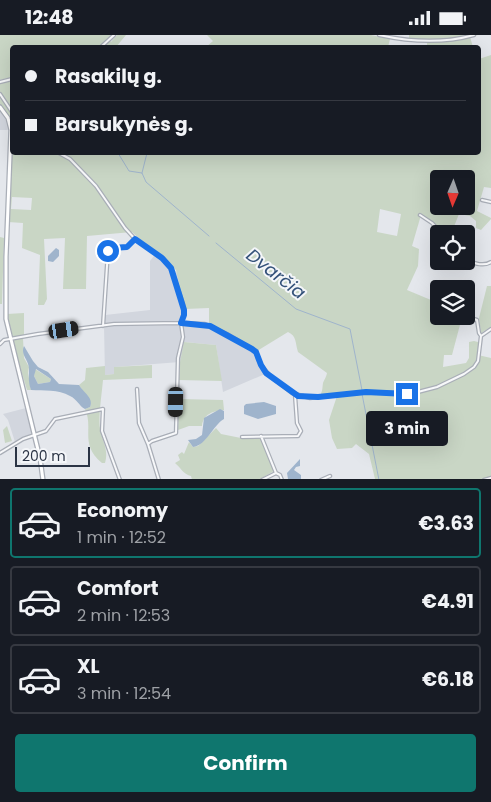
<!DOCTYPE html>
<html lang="en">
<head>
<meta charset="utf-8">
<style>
	body { margin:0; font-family:Poppins,sans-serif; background:#20242c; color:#f1f3f6; height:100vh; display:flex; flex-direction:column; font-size:19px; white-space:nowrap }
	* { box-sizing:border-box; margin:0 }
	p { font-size:16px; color:#9ea1a6 }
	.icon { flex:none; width:28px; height:28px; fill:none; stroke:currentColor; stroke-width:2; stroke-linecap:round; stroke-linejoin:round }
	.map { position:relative; height:444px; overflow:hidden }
	.drawer { display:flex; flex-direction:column; background:#171b24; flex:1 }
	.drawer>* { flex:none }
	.guide { position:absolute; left:10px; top:10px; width:471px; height:110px; border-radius:5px; box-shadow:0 5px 20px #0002; display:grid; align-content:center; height:110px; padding:0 15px; background:#171b24 }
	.needle { width:32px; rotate:182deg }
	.controls { position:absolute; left:430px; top:135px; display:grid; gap:10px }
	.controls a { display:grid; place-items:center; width:45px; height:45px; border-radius:5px; background:#171b24; box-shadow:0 5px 20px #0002; font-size:25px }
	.scale { position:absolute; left:15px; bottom:12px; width:75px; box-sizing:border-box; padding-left:5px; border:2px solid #2b3445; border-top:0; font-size:14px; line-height:18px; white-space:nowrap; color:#2b3445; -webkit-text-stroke:4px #f4f6f9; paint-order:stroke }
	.end { position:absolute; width:22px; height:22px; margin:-11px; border:6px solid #1a73e8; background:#fff; box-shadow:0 0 0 2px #fff }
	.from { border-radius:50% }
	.bubble { position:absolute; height:35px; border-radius:5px; background:#171b24; box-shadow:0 5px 20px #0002; font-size:16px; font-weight:700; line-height:35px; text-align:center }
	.car { position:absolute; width:15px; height:30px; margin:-15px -8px; border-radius:6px; box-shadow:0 0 4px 1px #0007; background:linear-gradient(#222 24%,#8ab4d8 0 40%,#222 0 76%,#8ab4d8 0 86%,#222 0) }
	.guide b { display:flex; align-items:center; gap:18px; height:48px; font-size:19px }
	.guide b+b { border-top:1px solid #363941 }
	.guide i { width:12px; height:12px; background:#f1f3f6 }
	ul { padding:9px 0 0; list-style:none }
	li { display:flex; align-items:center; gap:15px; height:70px; margin:0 10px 8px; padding:0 5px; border:2px solid #363941; border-radius:5px }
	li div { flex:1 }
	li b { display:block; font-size:19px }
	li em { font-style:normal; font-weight:700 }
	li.on { border-color:#0f766e }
	li>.icon { width:45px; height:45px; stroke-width:1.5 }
	.action { display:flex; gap:10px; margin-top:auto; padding:10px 15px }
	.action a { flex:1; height:58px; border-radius:5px; background:#0f766e; color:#fff; font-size:20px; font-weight:700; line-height:58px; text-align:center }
	.status { display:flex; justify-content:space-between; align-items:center; height:35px; padding:0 25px; background:#171b24; direction:ltr }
	.status svg { height:14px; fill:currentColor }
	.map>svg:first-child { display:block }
</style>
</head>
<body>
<div class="status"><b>12:48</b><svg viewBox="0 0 49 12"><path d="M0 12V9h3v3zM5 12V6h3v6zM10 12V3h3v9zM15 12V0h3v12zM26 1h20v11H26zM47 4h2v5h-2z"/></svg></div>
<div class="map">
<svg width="491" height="445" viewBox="0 0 491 445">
	<rect width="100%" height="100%" fill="#e4e7ec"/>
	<path fill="#d2d6de" d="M0 76 5 83 8 95H0Z
		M157 217 178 239 183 266V278L181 284 178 287 104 289 105 280 150 275V226Z
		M197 290 214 294 250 314 256 321 265 339 223 357 216 310 185 307 180 327 115 332 114 339 105 340 104 291Z
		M26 373 32 398 15 407 8 385 3 379Z"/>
	<path fill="#c9d6c5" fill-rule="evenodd" d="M0 0H112L109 4 111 7 117 0H126L116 12H12V42L0 45Z
		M207 0H371L390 4 388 12H206L213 6Z
		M409 0H478L470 2 473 12H427V5L409 3Z
		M491 20V153L484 152 477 176 491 183V184L481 195 476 193V186L470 181 459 179 451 199H444L429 185 421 180 412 211 419 214 418 231 407 255 431 265 440 249 453 254H439V281H446L445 287 461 286 452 320H444L443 332 466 328 469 323V307L474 306 478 307V320L491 323V444H375L369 419 356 409 352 413 337 414 332 403 329 385 337 361 336 359 320 361C323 354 322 355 323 348 324 345 326 343 327 338L298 317C295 308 297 301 288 297L257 316 209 289V273L185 274 176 235 163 222 143 207 132 197 87 201 86 254H63L65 203 44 204 47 264 44 270H38L40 220 22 213 23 188 8 187 12 96 9 82 0 69V48L12 45V118H479V24ZM439 144H466V171H439ZM12 162 32 163 31 175 11 174ZM380 174 401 179 397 201 377 197Z
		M0 202 4 203 2 269H0Z
		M487 251H491V292L481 298 479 283Z
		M24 278V300L13 302 7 279Z
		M23 303 24 323 29 332 28 338 31 355H27L13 308 14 305Z
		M184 307 216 310 222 346 179 345 180 327Z
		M152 330V343L103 345C102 357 98 384 100 393 102 406 109 414 105 428H102C79 409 94 393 85 374L90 372 91 368 79 350 85 345 86 333 105 331V340L114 339V332Z
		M35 334 51 344 50 347 38 349 34 341Z
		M179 364 223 365 224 375C213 376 203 379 202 391H189L178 395Z
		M7 391 12 406 5 408 3 395Z
		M216 393 221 399 241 403H263L274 430V436L260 444 192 445 191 441C184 440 180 432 175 428L180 425 178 420 182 417 184 419 189 407 193 412 198 411Z"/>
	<path fill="#9fb4cc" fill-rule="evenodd" d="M56 213 59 215V221L53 227 48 226V221Z
		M24 311 33 326 38 332 48 337 59 349 79 350C84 358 94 363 90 372L85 374C79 371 77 364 70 361 58 354 44 356 31 355 28 347 29 342 29 334 29 325 20 320 24 311ZM36 334 51 344 50 347 38 349 34 341Z
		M264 367 276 371V379L258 384 244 379V371L246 369Z
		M220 374 224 376V384C213 390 207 410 193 412L188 405 196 404 202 400 204 383Z
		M300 424V431L296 432 294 435 301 440V444H288L287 438Z"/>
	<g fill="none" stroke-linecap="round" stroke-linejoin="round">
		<path stroke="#9fb4cc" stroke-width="1" d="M48 11 49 12
			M118 118 129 136 142 138 146 147 209 201
			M142 138 147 118
			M216 208 296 274 350 294 362 355
			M362 359 379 445"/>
		<g stroke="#a9aeb7" stroke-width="4.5">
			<path id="minor" d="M379 0C411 7 442 9 474 0
				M101 12 114 0
				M0 47 12 44
				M0 59 12 77
				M59 118 70 124 96 151 125 193 135 204 162 223 171 233 183 269 184 280 181 288 183 302 178 323 176 398 152 406 148 409
				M482 165 491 167
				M420 180 432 188 442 199
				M466 225C474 228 483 232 491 227
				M465 281 477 285 479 298 481 301
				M103 291 108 216 111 213 127 212 135 204
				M0 309 4 305 38 299 114 289 181 288 205 289 227 299 252 314 256 317 261 330 270 341 292 358 310 363 366 357 414 358 437 352 464 339 474 332 478 326 481 301 491 294
				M137 354 139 388 148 409 159 445
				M261 401 276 438 280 440 282 445
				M242 402 298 401 301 396 297 388 295 360
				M0 418 23 404 46 396 55 384 103 374 102 396 120 445
				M262 445 276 438
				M321 445 330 441
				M484 445 491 443"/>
		</g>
		<g stroke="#a9aeb7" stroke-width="5.5">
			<path id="secondary" d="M0 72 8 83 11 95 6 222V284L40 423 43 445"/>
		</g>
		<use href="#minor" stroke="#f7f8fa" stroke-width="2"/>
		<use href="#secondary" stroke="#fff" stroke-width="3"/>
	</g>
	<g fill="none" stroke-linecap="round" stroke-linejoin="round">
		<path stroke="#1a73e8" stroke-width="6" d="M108 216 112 213 127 212 135 204 162 223 171 233 184 275V280L181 288 210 291 252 314 256 317 261 330 266 338 298 361 318 362 366 357 407 359"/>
	</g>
	<g text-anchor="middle" stroke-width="4" stroke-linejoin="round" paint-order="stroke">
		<g font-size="18" font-style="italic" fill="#34527a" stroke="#f4f6f9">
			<text transform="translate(276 239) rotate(38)" y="6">Dvarčia</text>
		</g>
	</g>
</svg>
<div class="controls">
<a><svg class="needle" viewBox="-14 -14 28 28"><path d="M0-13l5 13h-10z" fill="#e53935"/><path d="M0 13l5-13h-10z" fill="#9ea1a6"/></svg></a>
<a><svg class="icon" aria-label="locate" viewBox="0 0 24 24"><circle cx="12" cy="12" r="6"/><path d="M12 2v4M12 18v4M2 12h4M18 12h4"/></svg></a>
<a><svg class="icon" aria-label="layers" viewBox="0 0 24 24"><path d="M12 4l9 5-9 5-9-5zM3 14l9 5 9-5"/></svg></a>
</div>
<div class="scale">200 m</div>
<i class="end from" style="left:108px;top:216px"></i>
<i class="end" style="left:407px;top:359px"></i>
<div class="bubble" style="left:366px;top:376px;width:82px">3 min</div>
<i class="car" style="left:64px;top:295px;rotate:81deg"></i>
<i class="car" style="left:176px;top:367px;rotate:181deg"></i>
<div class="guide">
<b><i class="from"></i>Rasakilų g.</b>
<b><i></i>Barsukynės g.</b>
</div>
</div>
<section class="drawer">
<ul>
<li class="on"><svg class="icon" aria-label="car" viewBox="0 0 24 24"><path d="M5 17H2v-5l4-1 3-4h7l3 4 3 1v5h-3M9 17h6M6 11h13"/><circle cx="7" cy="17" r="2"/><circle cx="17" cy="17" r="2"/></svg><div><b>Economy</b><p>1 min · 12:52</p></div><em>€3.63</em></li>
<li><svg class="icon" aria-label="car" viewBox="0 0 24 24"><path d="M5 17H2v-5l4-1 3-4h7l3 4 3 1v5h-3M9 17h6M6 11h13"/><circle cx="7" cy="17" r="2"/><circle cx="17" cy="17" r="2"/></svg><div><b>Comfort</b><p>2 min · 12:53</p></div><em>€4.91</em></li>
<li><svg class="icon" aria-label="car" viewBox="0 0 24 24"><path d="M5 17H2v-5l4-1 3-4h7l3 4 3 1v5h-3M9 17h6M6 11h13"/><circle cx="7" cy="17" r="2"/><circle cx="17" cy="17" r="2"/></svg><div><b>XL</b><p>3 min · 12:54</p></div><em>€6.18</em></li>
</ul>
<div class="action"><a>Confirm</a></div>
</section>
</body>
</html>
